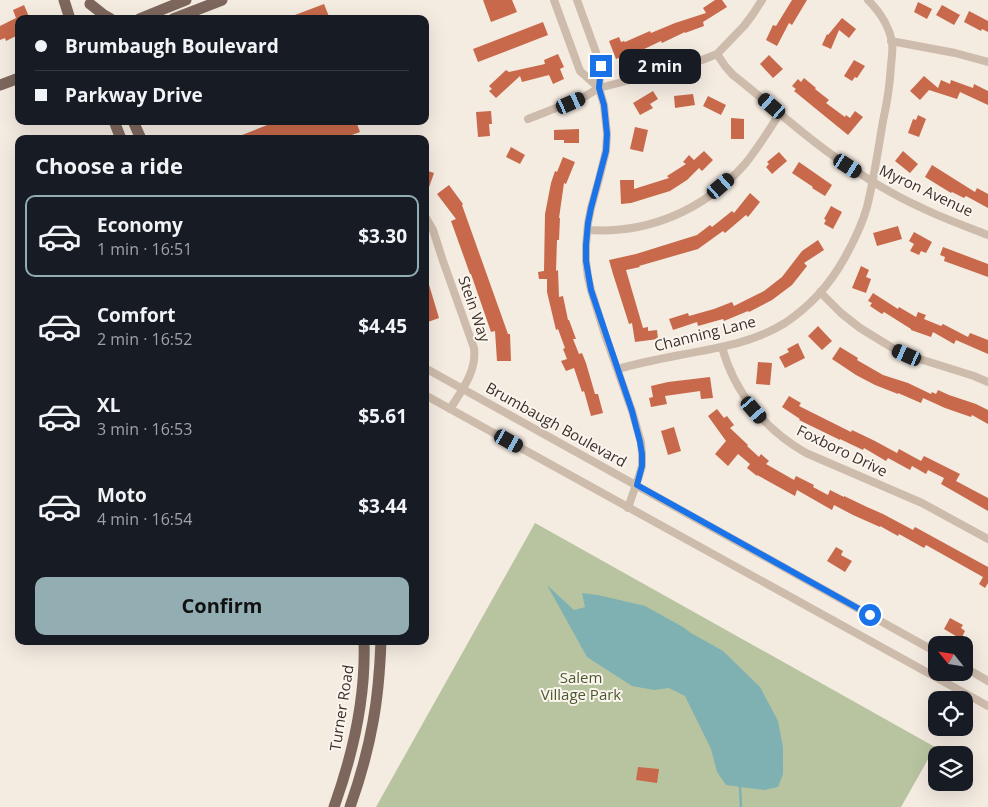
<!DOCTYPE html>
<html lang="en">
<head>
<meta charset="utf-8">
<style>
	body { margin:0; font-family:"Open Sans",sans-serif; background:#20242c; color:#f1f3f6; height:100vh; display:flex; flex-direction:column; font-size:19px; white-space:nowrap }
	* { box-sizing:border-box; margin:0 }
	p { font-size:16px; color:#9ea1a6 }
	.icon { flex:none; width:28px; height:28px; fill:none; stroke:currentColor; stroke-width:2; stroke-linecap:round; stroke-linejoin:round }
	.map { position:relative; flex:1; overflow:hidden }
	.details { position:absolute; left:15px; top:135px; width:414px; height:510px; display:flex; flex-direction:column; background:#171b24; border-radius:10px; box-shadow:0 5px 20px #0002 }
	.details>* { flex:none }
	.top-card { position:absolute; left:15px; top:15px; width:414px; height:110px; border-radius:10px; box-shadow:0 5px 20px #0002; display:grid; align-content:center; height:110px; padding:0 20px; background:#171b24 }
	.needle { width:32px; rotate:300deg }
	.buttons { position:absolute; left:928px; top:636px; display:grid; gap:10px }
	.buttons a { display:grid; place-items:center; width:45px; height:45px; border-radius:10px; background:#171b24; box-shadow:0 5px 20px #0002; font-size:25px }
	.end { position:absolute; width:22px; height:22px; margin:-11px; border:6px solid #1a73e8; background:#fff; box-shadow:0 0 0 2px #fff }
	.from { border-radius:50% }
	.bubble { position:absolute; height:35px; border-radius:10px; background:#171b24; box-shadow:0 5px 20px #0002; font-size:16px; font-weight:700; line-height:35px; text-align:center }
	.car { position:absolute; width:15px; height:30px; margin:-15px -8px; border-radius:6px; box-shadow:0 0 4px 1px #0007; background:linear-gradient(#222 24%,#8ab4d8 0 40%,#222 0 76%,#8ab4d8 0 86%,#222 0) }
	.top-card b { display:flex; align-items:center; gap:18px; height:48px; font-size:19px }
	.top-card b+b { border-top:1px solid #363941 }
	.top-card i { width:12px; height:12px; background:#f1f3f6 }
	ul { padding:0; list-style:none }
	li { display:flex; align-items:center; gap:15px; height:82px; margin:0 10px 8px; padding:0 10px; border:2px solid transparent; border-radius:10px }
	li div { flex:1 }
	li b { display:block; font-size:19px }
	li em { font-style:normal; font-weight:700 }
	li.selected { border-color:#92aeb2 }
	li>.icon { width:45px; height:45px; stroke-width:1.5 }
	h2 { padding:0 20px; font-size:22px; line-height:60px }
	.button { display:flex; gap:10px; margin-top:auto; padding:10px 20px }
	.button a { flex:1; height:58px; border-radius:10px; background:#92aeb2; color:#111; font-size:20px; font-weight:700; line-height:58px; text-align:center }
	.map>svg:first-child { display:block }
</style>
</head>
<body>
<div class="map">
<svg width="988" height="807" viewBox="0 0 988 807">
	<rect width="100%" height="100%" fill="#f4ebe1"/>
	<path fill="#b8c4a0" d="M535 523 935 747 901 807H376Z"/>
	<path fill="#7fb0b2" d="M547 585 574 610 585 607 582 593 598 595 645 606 683 627 691 633 723 651 760 687 778 721 783 747V774L778 787 764 790 726 785 717 772 711 749 685 696 669 688 654 690 632 686 587 657Z"/>
	<g fill="none" stroke-linecap="round" stroke-linejoin="round">
		<path stroke="#7fb0b2" stroke-width="2.5" d="M740 787 741 807"/>
	</g>
	<path fill="#c8694b" d="M483 0H512L517 12 491 22Z
		M715 0H722L727 7 703 22 704 26 685 33V32L662 43 661 41 638 52V51L616 59 609 41 619 37 621 42 624 41 625 42 650 31 651 33 675 23 706 13 703 8Z
		M792 0H807L792 25 789 23 777 46 766 40 773 25 776 26Z
		M918 2 932 9 927 19 914 12Z
		M324 4 330 19H287V18Z
		M24 5 30 19H19V33L15 35 16 36 6 41 5 38 0 40V26L16 18 13 10Z
		M942 5 960 15 954 25 936 15Z
		M969 11 988 21V32L982 29 981 31 964 22Z
		M842 18 856 29 849 38 839 30 831 49 822 45 827 34 828 35Z
		M543 22 548 35 478 62 473 49Z
		M558 54 564 67 560 69 564 79 553 84 549 75 522 82 520 76 496 98 489 91 492 89 489 86 506 70 509 72 545 64 544 60Z
		M769 55 783 69 773 78 760 64Z
		M854 60 865 66 857 78 855 77 852 81 844 76Z
		M924 76 938 88 941 80 950 84 951 80 973 88 974 84 988 91V105L960 92 957 99 929 90 920 100 910 91Z
		M804 78 816 88 815 89 829 100 826 103 845 117 846 115 850 118 855 111 863 117 848 135 794 91 796 89 792 86 798 79 801 82Z
		M653 91 658 99 650 104 653 108 640 115 633 103Z
		M693 94 695 105 675 108 674 96Z
		M708 96 726 105 721 115 703 106Z
		M491 111 492 124H489L490 136 478 137 476 112Z
		M918 115 926 119 919 137 908 133 913 119 916 120Z
		M731 118 744 119V139H731Z
		M277 121H356L360 132 341 139H232Z
		M635 127 648 130 643 152 630 149Z
		M579 129V143H564V140H554V130Z
		M511 147 525 155 520 164 506 157Z
		M704 151 713 160 702 171 699 168 687 180 670 191 631 203 621 204 620 180H634V189L669 178 667 176 686 164 683 162 689 155 694 160Z
		M903 151 918 164 910 173 895 161Z
		M779 152 787 161 772 174 766 167 769 164 767 162Z
		M563 157 575 162 566 184 564 183 559 218H560L559 240H557L556 271 558 270 559 297 563 296 568 320H569L576 339H573L579 354 582 353 586 363 595 394H598L603 413 591 416 584 391 582 392 574 368 566 371 561 361 567 359 563 349 565 348 558 329 556 330 547 292V279H539L538 272 544 271 545 214 551 183 555 171 557 172Z
		M799 162 832 185 825 196 812 188 813 187 792 173Z
		M932 165 975 192 977 188 988 194V208L966 196 964 198 952 192 951 193 925 177Z
		M425 170 434 173 426 196H425Z
		M449 185 463 204 462 205 508 334H510L511 361H497L495 331 491 332 471 274H470L451 221 456 219 437 194Z
		M750 193 760 202 748 217 746 215 725 233 723 231 698 249 639 266 640 267 626 270 643 328 648 327V331L657 330 658 339 635 342 632 323 629 324 613 274 609 260 636 254 697 235 710 225 712 227 732 211 734 213Z
		M831 206 842 212 833 229 824 224 826 220 824 219Z
		M898 226 902 239 877 246 873 233Z
		M914 232 932 242 926 253 921 251 919 255 910 251 914 244 909 241Z
		M818 240 824 250 804 263 807 266 792 285 772 300 749 312 748 311 724 321 723 319 698 326 697 322 673 330 669 319 688 313 689 316 714 309 732 302 734 306 764 291 782 277 802 251Z
		M943 247 988 264V277L944 261 945 257 940 255Z
		M861 266 869 270 866 277 871 279 866 293 852 288Z
		M425 278H427L439 318 425 323Z
		M873 293 898 309 899 307 916 317 918 312 926 315 924 319 941 326 943 324 968 337 970 333 988 340V354L956 340 954 344 933 332 931 337 911 330V329L884 312 882 314 870 306 872 303 868 301Z
		M818 326 832 341 822 350 808 336Z
		M798 343 805 358 785 368 779 357 789 352 787 349Z
		M840 347 858 358 857 360 883 375 908 383 931 394 932 392 936 394 938 390 949 395 976 404 988 410V424L972 415 971 417 945 408 923 398 921 403 898 393V394L875 385 856 375 832 359Z
		M758 362 772 363 770 385 756 384Z
		M710 377 713 398 701 399 700 391 665 396 667 404 651 407 649 398 653 397 651 386 668 382Z
		M789 396 801 403 799 406 851 432 852 430 875 441 897 453 899 449 921 461 924 456 960 474 956 481 988 498V511L941 484 944 478 928 470 926 474 912 466 910 470 888 458 886 461 864 448 863 450 840 439V440L799 420 800 419 782 407Z
		M717 409 724 418 727 416 734 425 730 428 748 445 747 446 759 457 761 454 769 461 766 464 794 480 796 476 814 485 813 487 828 495 830 490 844 497V496L867 507 883 514 913 530 915 527 977 561 988 567V583L985 588 979 584 983 577 926 545 924 548 899 534 898 536 880 526V527L853 515 834 505 832 510 797 490 795 496 757 475V476L747 468 750 464 738 454 728 466 715 454 726 441 708 416Z
		M674 427 681 451 668 455 661 431Z
		M836 547 843 551 841 555 852 561 845 572 827 561Z
		M950 618 963 625 961 628 965 631 961 639 944 629Z
		M638 767 659 769 657 783 636 780Z"/>
	<g fill="none" stroke-linecap="round" stroke-linejoin="round">
		<path stroke="#cdbbac" stroke-width="8" d="M554 0 580 71 599 88
			M577 0 601 66 599 88 604 105 607 134 606 151 599 179 591 208 588 223 586 245V261L588 277 591 290 605 335 632 411 641 442 642 454V466L639 476 628 508
			M891 41 955 53 988 62
			M717 54 725 66 733 75C768 102 801 134 838 159 864 177 891 194 920 207 942 218 965 226 988 235
			M528 119 584 97 599 88 638 78 665 69 702 60 717 54 744 26 753 14 762 0
			M425 216 433 230 443 261 474 348C477 371 462 390 450 409
			M588 230C649 234 704 210 745 164 758 148 769 130 780 113
			M820 292 841 313 860 328 896 350 907 355 974 376 988 382
			M722 347C734 392 765 430 806 453L922 503 988 539
			M425 368 936 652
			M618 369C638 363 659 359 680 355 717 348 753 343 785 323 809 307 830 284 844 259 853 243 862 225 867 207 874 179 878 150 883 121 887 103 890 84 891 65 892 57 893 50 892 42 889 26 880 12 868 0
			M425 395 988 706
			M964 667 988 681"/>
		<path stroke="#7d675c" stroke-width="11" d="M64 0 70 19
			M90 4 104 15 111 19
			M139 19 186 0
			M173 19 222 0
			M0 85 19 78
			M114 121 121 139
			M133 121 141 139
			M334 807C353 754 366 698 364 641
			M350 807C360 779 368 750 373 722 378 695 380 668 381 641"/>
	</g>
	<g fill="none" stroke-linecap="round" stroke-linejoin="round">
		<path stroke="#1a73e8" stroke-width="6" d="M601 66 599 88 604 105 607 134 606 151 591 208 588 223 586 245V261L591 290 632 411 640 442 642 454V466L637 485 870 615"/>
	</g>
	<g text-anchor="middle" stroke-width="4" stroke-linejoin="round" paint-order="stroke">
		<g font-size="15" fill="#3b302b" stroke="#fbf5ee">
			<text transform="translate(926 191) rotate(25)" y="5">Myron Avenue</text>
			<text transform="translate(474 309) rotate(71)" y="5">Stein Way</text>
			<text transform="translate(705 334) rotate(-14)" y="5">Channing Lane</text>
			<text transform="translate(556 425) rotate(29)" y="5">Brumbaugh Boulevard</text>
			<text transform="translate(842 451) rotate(26)" y="5">Foxboro Drive</text>
			<text transform="translate(342 708) rotate(-81)" y="5">Turner Road</text>
		</g>
		<g font-size="15" fill="#4a5a2e" stroke="#fbf5ee">
			<text x="581" y="683">Salem<tspan x="581" dy="17">Village Park</tspan></text>
		</g>
	</g>
</svg>
<div class="buttons">
<a><svg class="needle" viewBox="-14 -14 28 28"><path d="M0-13l5 13h-10z" fill="#e53935"/><path d="M0 13l5-13h-10z" fill="#9ea1a6"/></svg></a>
<a><svg class="icon" aria-label="locate" viewBox="0 0 24 24"><circle cx="12" cy="12" r="6"/><path d="M12 2v4M12 18v4M2 12h4M18 12h4"/></svg></a>
<a><svg class="icon" aria-label="layers" viewBox="0 0 24 24"><path d="M12 4l9 5-9 5-9-5zM3 14l9 5 9-5"/></svg></a>
</div>
<i class="end from" style="left:870px;top:615px"></i>
<i class="end" style="left:601px;top:66px"></i>
<div class="bubble" style="left:619px;top:49px;width:82px">2 min</div>
<i class="car" style="left:571px;top:103px;rotate:66deg"></i>
<i class="car" style="left:772px;top:106px;rotate:311deg"></i>
<i class="car" style="left:848px;top:166px;rotate:123deg"></i>
<i class="car" style="left:721px;top:186px;rotate:49deg"></i>
<i class="car" style="left:907px;top:355px;rotate:294deg"></i>
<i class="car" style="left:754px;top:410px;rotate:139deg"></i>
<i class="car" style="left:509px;top:441px;rotate:119deg"></i>
<div class="top-card">
<b><i class="from"></i>Brumbaugh Boulevard</b>
<b><i></i>Parkway Drive</b>
</div>
<section class="details">
<h2>Choose a ride</h2>
<ul>
<li class="selected"><svg class="icon" aria-label="car" viewBox="0 0 24 24"><path d="M5 17H2v-5l4-1 3-4h7l3 4 3 1v5h-3M9 17h6M6 11h13"/><circle cx="7" cy="17" r="2"/><circle cx="17" cy="17" r="2"/></svg><div><b>Economy</b><p>1 min · 16:51</p></div><em>$3.30</em></li>
<li><svg class="icon" aria-label="car" viewBox="0 0 24 24"><path d="M5 17H2v-5l4-1 3-4h7l3 4 3 1v5h-3M9 17h6M6 11h13"/><circle cx="7" cy="17" r="2"/><circle cx="17" cy="17" r="2"/></svg><div><b>Comfort</b><p>2 min · 16:52</p></div><em>$4.45</em></li>
<li><svg class="icon" aria-label="car" viewBox="0 0 24 24"><path d="M5 17H2v-5l4-1 3-4h7l3 4 3 1v5h-3M9 17h6M6 11h13"/><circle cx="7" cy="17" r="2"/><circle cx="17" cy="17" r="2"/></svg><div><b>XL</b><p>3 min · 16:53</p></div><em>$5.61</em></li>
<li><svg class="icon" aria-label="car" viewBox="0 0 24 24"><path d="M5 17H2v-5l4-1 3-4h7l3 4 3 1v5h-3M9 17h6M6 11h13"/><circle cx="7" cy="17" r="2"/><circle cx="17" cy="17" r="2"/></svg><div><b>Moto</b><p>4 min · 16:54</p></div><em>$3.44</em></li>
</ul>
<div class="button"><a>Confirm</a></div>
</section>
</div>
</body>
</html>
